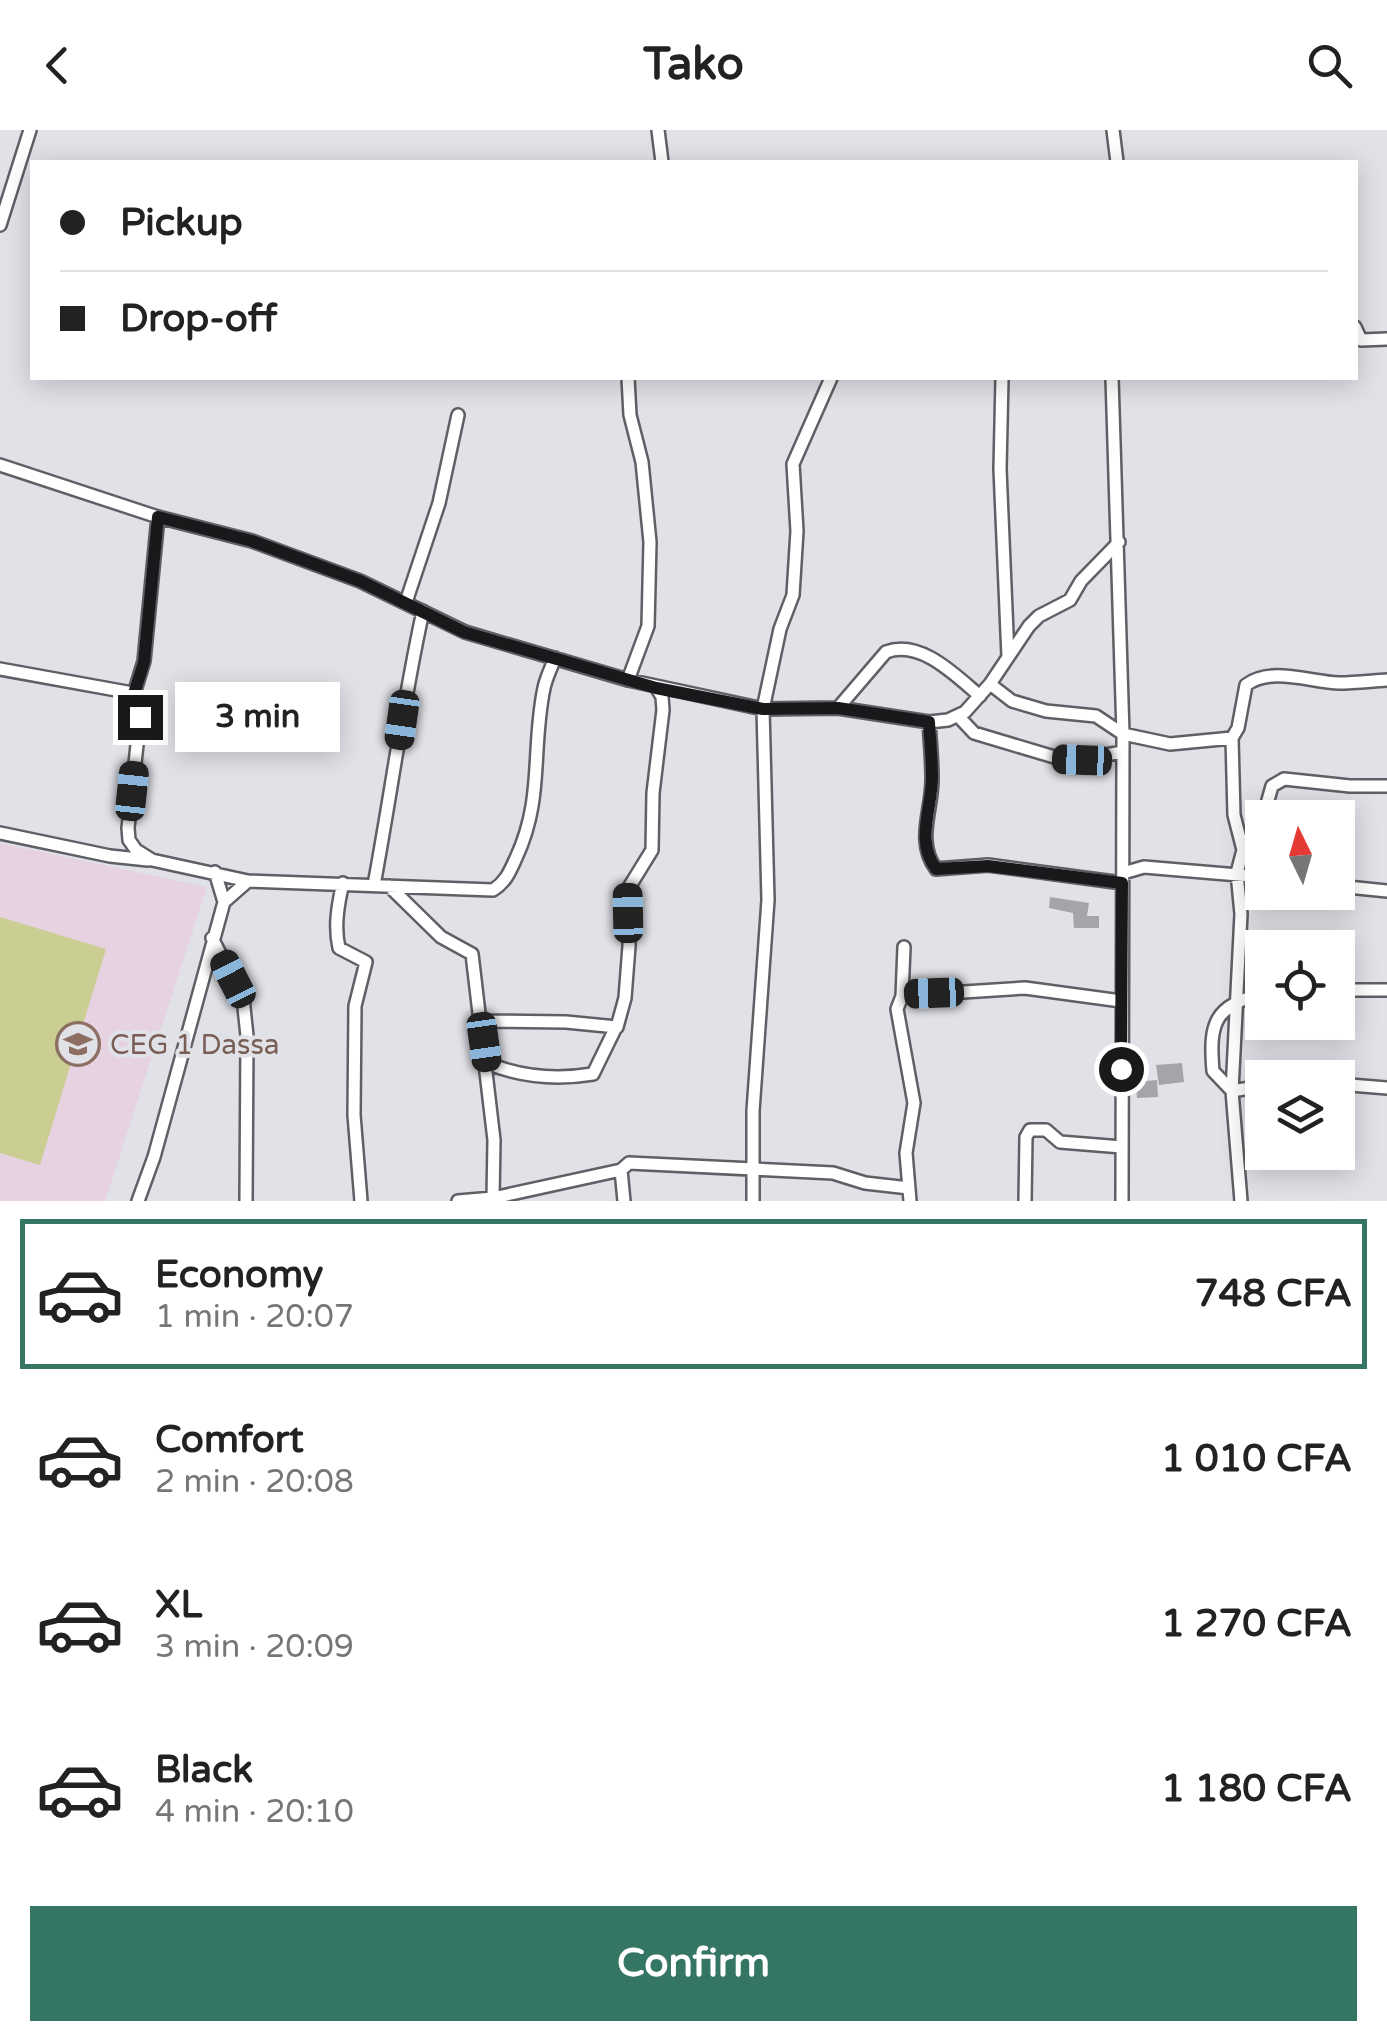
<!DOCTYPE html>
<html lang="en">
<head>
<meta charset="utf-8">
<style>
	body { margin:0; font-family:"Varela Round",sans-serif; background:#f6f6f6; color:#222; height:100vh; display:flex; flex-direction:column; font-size:38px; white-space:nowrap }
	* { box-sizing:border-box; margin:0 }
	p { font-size:32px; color:#767676 }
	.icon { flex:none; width:55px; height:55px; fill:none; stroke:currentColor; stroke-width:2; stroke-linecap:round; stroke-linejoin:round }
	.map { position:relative; height:1071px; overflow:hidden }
	.details { display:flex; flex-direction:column; background:#fff; flex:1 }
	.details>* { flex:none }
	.guide { position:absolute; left:30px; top:30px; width:1328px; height:220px; border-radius:0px; box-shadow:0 5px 25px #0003; display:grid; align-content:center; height:220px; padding:0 30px; background:#fff }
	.needle { width:65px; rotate:355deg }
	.tools { position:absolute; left:1245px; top:670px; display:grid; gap:20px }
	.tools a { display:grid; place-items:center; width:110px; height:110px; border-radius:0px; background:#fff; box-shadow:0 5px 25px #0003; font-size:50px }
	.end { position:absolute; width:45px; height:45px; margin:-22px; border:12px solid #18191b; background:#fff; box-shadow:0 0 0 5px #fff }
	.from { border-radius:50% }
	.bubble { position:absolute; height:70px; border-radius:0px; background:#fff; box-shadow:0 5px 25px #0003; font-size:32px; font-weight:700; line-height:70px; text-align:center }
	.car { position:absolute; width:30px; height:60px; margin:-30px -15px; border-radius:12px; box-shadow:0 0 8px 2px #0007; background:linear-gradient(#222 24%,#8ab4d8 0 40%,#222 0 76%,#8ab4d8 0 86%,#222 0) }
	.guide b { display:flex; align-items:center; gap:35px; height:95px; font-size:38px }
	.guide b+b { border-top:2px solid #e0e0e0 }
	.guide i { width:25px; height:25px; background:#222 }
	ul { padding:18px 0 0; list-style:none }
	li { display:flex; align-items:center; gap:30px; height:150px; margin:0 20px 15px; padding:0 10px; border:5px solid transparent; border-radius:0px }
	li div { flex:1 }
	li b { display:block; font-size:38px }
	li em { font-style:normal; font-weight:700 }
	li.current { border-color:#357564 }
	li>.icon { width:90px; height:90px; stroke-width:1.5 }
	.cta { display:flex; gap:20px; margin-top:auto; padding:20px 30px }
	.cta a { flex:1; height:115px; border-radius:0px; background:#357564; color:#fff; font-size:40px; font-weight:700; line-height:115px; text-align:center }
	header { display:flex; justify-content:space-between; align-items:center; height:130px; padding:0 30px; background:#fff; font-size:45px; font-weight:700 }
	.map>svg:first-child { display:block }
</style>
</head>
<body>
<header><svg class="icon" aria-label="back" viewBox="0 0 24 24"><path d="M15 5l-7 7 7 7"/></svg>Tako<svg class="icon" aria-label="search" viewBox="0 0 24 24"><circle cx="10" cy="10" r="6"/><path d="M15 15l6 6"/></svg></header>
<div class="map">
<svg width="1387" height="1071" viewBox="0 0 1387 1071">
	<rect width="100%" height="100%" fill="#e1e2e8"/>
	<path fill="#e6d2e1" d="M0 713 207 757 105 1071H0Z"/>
	<path fill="#cace93" d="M0 787 106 819 40 1035 0 1023Z"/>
	<path fill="#a4a5ab" d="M1050 767 1089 773 1087 786H1099V798H1074L1073 783 1049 778Z
		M1182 933 1184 952 1159 955 1156 935Z
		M1157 950 1158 967 1137 968 1136 952Z"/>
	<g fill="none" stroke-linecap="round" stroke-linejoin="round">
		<g stroke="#5f6065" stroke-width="16">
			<path id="minor" d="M658 0 662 32
				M1113 0 1117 32
				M0 95 30 0
				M1355 197 1361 210 1387 209
				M628 248 630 285 642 332 650 412 648 496 628 550
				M1002 248 1000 339 1008 527
				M0 335 158 387 252 411 360 451 465 502 628 550 763 579 838 578 929 592 948 590 965 582 990 554 1029 496 1039 486 1070 470 1081 451 1119 412
				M158 387 144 531 133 567 140 587 128 698 129 710 136 720 152 730 248 751 493 760C506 752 510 741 516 728 544 668 531 620 544 558 546 548 551 538 555 528
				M406 472 439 373 458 285
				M0 539 127 562 133 567
				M990 554 1012 571 1046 581 1096 586 1123 604 1112 248
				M838 578 886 522C921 509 956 546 980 566
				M959 587 974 603 1061 629H1082L1123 622
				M929 592C930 610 932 629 932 647 933 679 915 711 936 739L988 735 1122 753
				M1263 688 1272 656 1284 649 1350 656H1387
				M0 703 110 726 148 730
				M1243 720 1234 685 1232 608 1238 598 1246 555C1271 536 1310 552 1339 553 1355 553 1371 551 1387 550
				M215 742 224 772
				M1123 743 1144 737 1262 747
				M343 753C338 774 334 796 339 818L366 832 355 876 354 985 361 1071
				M374 755C391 664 403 572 423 481
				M389 756 441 807 472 824 494 1010 493 1068 621 1040
				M1338 756 1387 761
				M212 808 243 868 247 906 246 1071
				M1338 860H1387
				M902 866 904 817
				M481 891 566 892 617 897 625 868 629 816 628 759 652 720 653 663 663 580 662 567 656 557
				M487 933C521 947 556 950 593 944L615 899
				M1338 954 1387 958
				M1232 961 1213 941C1209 893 1214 876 1262 864
				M1232 961 1262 956
				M138 1071 154 1027 224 772 248 751
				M458 1071 493 1068V1071
				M624 1071 621 1040 629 1033 833 1043 865 1053 909 1058
				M753 1071V981L768 770 763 579 780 499 793 465 797 401 793 334 831 248
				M910 1071 906 1023 914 973 897 879 902 866 1025 858 1121 871
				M1025 1071 1026 1007 1030 1000H1046L1060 1012 1122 1017
				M1122 1071 1123 604 1170 614 1232 608
				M1241 1071 1232 961 1241 784 1237 743 1243 720 1262 690"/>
		</g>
		<use href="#minor" stroke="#fff" stroke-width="11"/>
	</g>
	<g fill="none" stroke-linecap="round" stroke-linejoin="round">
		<path stroke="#18191b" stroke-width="12" d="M140 587 133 567 144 532 158 387 252 411 360 451 464 502 656 558 763 579 838 578 929 592C930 610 932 629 932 647 932 679 915 711 936 739L988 736 1122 753 1121 939"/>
	</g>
	<defs>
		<g id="school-ring" transform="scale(2.25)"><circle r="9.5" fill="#e1e2e8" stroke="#8d6e63" stroke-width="1.5"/><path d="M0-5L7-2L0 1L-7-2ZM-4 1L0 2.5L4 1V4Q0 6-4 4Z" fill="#8d6e63"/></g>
	</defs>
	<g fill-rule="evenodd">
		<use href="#school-ring" x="78" y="914"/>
	</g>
	<g text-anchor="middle" stroke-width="8" stroke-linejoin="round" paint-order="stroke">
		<g font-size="28" fill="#785e54" stroke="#e1e2e8" text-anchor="start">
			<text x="110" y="924">CEG 1 Dassa</text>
		</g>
	</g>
</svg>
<div class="tools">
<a><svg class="needle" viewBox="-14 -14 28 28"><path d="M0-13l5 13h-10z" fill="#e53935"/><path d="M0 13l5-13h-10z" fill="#767676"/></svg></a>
<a><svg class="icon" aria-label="locate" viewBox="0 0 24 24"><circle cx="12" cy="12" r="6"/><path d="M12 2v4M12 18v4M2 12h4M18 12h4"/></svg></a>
<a><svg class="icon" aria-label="layers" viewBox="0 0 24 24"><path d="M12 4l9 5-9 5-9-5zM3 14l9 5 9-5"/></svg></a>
</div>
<i class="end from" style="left:1121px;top:939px"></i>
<i class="end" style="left:140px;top:587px"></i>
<div class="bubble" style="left:175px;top:552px;width:165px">3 min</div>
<i class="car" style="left:402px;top:590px;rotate:188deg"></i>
<i class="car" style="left:1082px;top:630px;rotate:272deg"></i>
<i class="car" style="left:132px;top:661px;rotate:6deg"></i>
<i class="car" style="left:628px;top:783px;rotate:359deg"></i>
<i class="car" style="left:233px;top:849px;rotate:333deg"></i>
<i class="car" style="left:934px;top:863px;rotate:268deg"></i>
<i class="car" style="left:484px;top:912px;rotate:172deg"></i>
<div class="guide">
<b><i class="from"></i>Pickup</b>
<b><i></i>Drop-off</b>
</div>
</div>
<section class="details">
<ul>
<li class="current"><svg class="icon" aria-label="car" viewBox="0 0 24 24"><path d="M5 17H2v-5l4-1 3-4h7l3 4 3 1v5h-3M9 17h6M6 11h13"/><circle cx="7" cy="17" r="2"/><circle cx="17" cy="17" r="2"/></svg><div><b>Economy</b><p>1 min · 20:07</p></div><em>748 CFA</em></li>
<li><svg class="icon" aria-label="car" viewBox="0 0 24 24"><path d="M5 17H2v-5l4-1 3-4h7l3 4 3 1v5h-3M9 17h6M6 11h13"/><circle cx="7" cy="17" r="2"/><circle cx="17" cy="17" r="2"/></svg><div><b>Comfort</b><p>2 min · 20:08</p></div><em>1 010 CFA</em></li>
<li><svg class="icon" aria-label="car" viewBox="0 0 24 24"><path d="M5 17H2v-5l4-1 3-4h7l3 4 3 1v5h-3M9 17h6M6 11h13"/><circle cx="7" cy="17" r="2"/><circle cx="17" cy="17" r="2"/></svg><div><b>XL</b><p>3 min · 20:09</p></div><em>1 270 CFA</em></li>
<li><svg class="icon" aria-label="car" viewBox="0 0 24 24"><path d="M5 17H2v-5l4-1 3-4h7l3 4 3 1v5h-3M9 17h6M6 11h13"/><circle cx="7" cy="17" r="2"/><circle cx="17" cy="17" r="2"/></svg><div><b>Black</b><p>4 min · 20:10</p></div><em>1 180 CFA</em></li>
</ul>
<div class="cta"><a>Confirm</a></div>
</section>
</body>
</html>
